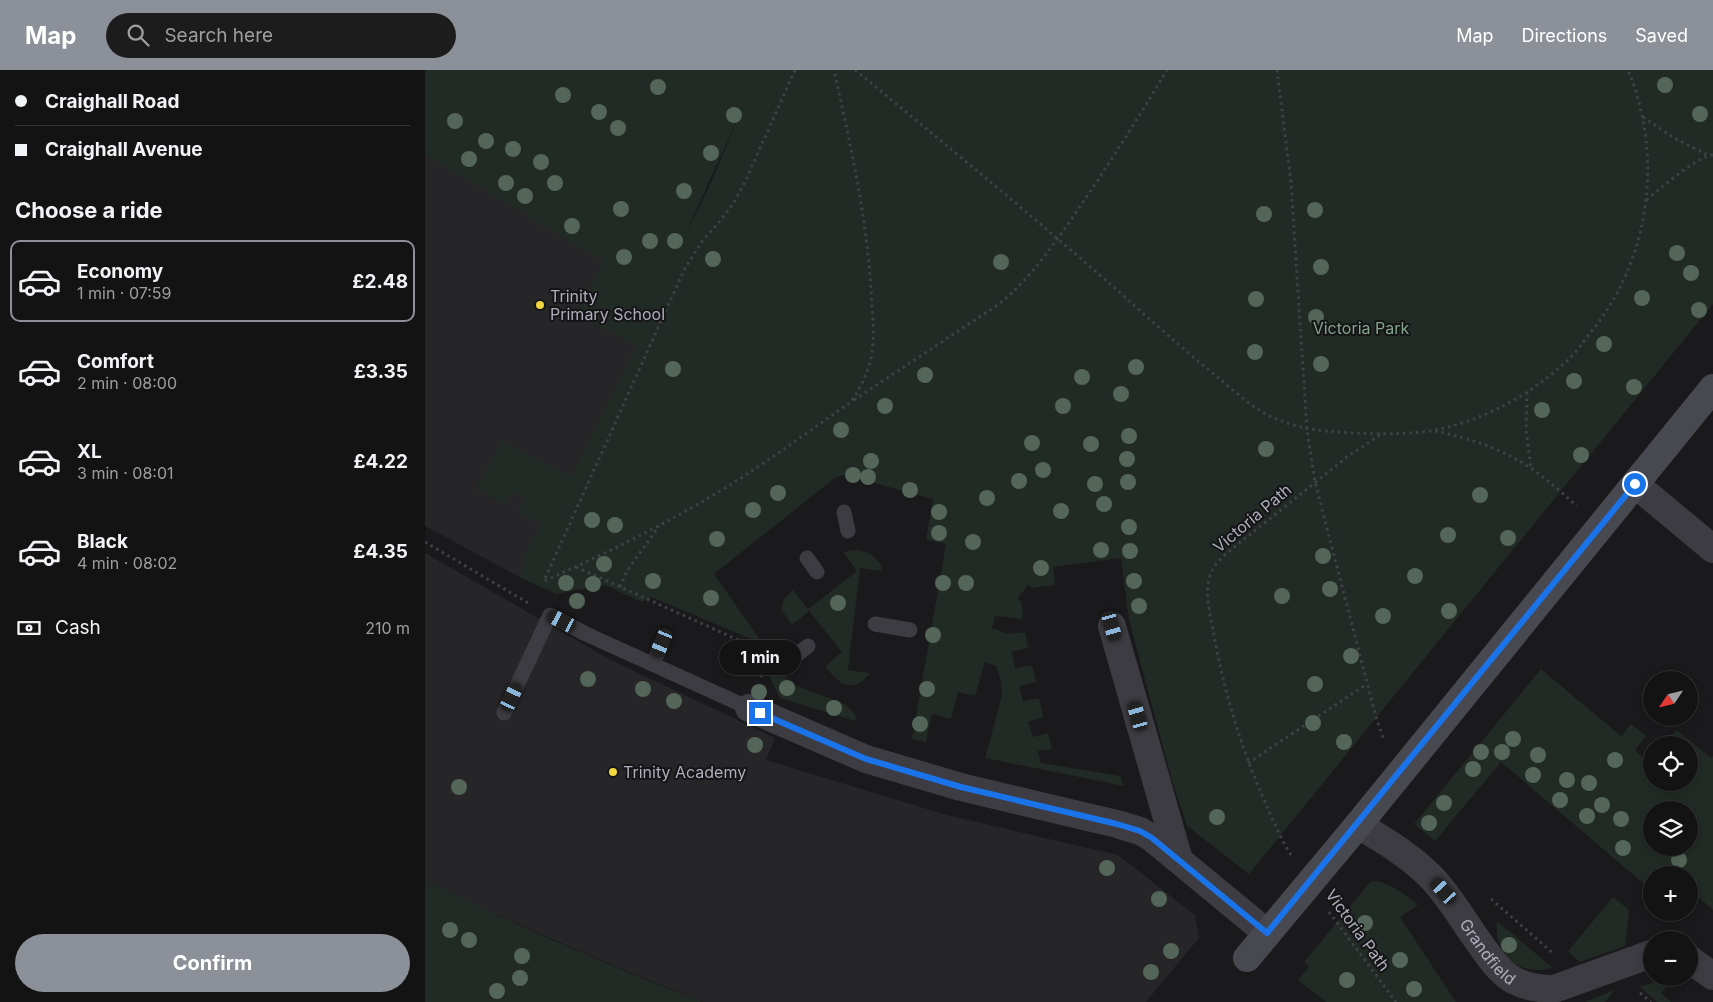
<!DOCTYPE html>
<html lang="en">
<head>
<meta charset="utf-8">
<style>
	body { margin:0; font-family:Inter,sans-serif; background:#1d1c1d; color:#f1f3f6; height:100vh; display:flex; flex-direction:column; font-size:19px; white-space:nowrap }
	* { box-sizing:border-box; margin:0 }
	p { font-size:16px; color:#9d9ea0 }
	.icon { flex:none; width:28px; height:28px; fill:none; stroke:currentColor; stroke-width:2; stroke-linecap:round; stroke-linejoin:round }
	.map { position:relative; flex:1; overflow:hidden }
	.sheet { display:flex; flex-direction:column; background:#141314; width:425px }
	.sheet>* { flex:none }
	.guide { display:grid; align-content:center; height:110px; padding:0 15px; background:#141314 }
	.needle { width:32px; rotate:235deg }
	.tools { position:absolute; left:1218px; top:601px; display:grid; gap:10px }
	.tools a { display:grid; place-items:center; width:55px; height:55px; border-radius:50%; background:#141314; box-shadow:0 2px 8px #0003,0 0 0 1px #333234; font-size:25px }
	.end { position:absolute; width:22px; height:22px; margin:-11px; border:6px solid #1a73e8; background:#fff; box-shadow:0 0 0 2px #fff }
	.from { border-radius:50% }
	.bubble { position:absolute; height:35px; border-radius:18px; background:#141314; box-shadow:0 2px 8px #0003,0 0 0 1px #333234; font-size:16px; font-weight:700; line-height:35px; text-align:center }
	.car { position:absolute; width:15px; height:30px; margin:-15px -8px; border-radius:6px; box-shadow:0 0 4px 1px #0007; background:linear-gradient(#222 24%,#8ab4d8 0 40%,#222 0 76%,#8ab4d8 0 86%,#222 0) }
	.guide b { display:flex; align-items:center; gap:18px; height:48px; font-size:19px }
	.guide b+b { border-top:1px solid #333234 }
	.guide i { width:12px; height:12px; background:#f1f3f6 }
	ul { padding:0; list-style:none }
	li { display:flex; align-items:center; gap:15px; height:82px; margin:0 10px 8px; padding:0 5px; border:2px solid transparent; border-radius:10px }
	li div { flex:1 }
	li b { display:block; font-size:19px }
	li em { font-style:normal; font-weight:700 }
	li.selected { border-color:#8c9099 }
	li>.icon { width:45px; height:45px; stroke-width:1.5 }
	h2 { padding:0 15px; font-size:22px; line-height:60px }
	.pay { display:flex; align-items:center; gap:12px; height:55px; padding:0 15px; font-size:19px }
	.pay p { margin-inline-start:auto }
	.cta { display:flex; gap:10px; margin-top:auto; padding:10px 15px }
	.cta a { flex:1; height:58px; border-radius:30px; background:#8c9099; color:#fff; font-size:20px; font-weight:700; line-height:58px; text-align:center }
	header { display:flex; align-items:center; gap:30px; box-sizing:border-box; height:70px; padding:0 25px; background:#8c9099; color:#fff }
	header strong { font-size:24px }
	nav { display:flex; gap:28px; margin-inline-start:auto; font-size:18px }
	.search { width:350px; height:45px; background:#1d1c1d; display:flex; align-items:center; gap:12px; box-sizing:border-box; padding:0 18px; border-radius:28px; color:#9d9ea0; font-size:19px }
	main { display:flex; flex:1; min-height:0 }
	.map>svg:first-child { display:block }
</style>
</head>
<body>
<header>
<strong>Map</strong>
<div class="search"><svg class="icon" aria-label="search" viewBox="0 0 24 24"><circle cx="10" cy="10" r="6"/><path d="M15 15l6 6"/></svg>Search here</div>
<nav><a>Map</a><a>Directions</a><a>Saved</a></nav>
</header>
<main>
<section class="sheet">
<div class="guide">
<b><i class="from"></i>Craighall Road</b>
<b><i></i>Craighall Avenue</b>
</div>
<h2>Choose a ride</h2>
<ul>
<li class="selected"><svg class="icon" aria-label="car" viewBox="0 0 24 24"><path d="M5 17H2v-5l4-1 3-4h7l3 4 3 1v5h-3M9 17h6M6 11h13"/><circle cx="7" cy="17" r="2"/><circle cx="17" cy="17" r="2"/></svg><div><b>Economy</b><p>1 min · 07:59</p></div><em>£2.48</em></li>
<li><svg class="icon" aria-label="car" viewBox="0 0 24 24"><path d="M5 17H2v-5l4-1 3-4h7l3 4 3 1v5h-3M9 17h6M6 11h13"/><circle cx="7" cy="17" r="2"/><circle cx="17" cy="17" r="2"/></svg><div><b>Comfort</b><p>2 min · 08:00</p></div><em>£3.35</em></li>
<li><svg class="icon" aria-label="car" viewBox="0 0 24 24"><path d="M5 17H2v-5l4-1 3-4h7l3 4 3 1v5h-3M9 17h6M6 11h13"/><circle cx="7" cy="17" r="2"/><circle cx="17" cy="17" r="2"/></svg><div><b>XL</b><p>3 min · 08:01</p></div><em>£4.22</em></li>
<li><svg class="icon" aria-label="car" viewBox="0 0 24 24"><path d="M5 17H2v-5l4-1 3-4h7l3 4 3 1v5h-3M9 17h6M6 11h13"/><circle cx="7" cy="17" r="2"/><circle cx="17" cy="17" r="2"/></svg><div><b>Black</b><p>4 min · 08:02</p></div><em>£4.35</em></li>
</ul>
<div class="pay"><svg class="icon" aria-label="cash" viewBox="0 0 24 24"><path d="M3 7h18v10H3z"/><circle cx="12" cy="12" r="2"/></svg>Cash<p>210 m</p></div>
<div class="cta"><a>Confirm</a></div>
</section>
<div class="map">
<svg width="1288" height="932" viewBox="0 0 1288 932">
	<rect width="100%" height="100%" fill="#1a191b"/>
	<path fill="#262528" d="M0 46 247 193 212 277 94 507 0 456Z
		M0 483 184 589 350 668 341 690 522 745 693 785 770 845 774 868 721 932H278L175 890 39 830 0 810Z"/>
	<path fill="#212a24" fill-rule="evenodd" d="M0 0H1288V234L824 804 762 756 748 714 704 550 696 488 628 497 630 515 607 518 603 515 592 529 597 532 598 549 570 546 567 558 583 564 600 562 603 578 587 582 590 598 607 595 611 612 594 616 598 631 614 628 618 647 603 652 608 667 623 663 627 679 613 681 616 693 695 706 699 716 560 688 577 625 576 611 571 596 560 592 550 626 533 622 526 649 507 644 501 672 487 669 521 474 501 470 508 429 419 405 410 408 289 504 366 614 415 632 421 635 431 646 430 651 355 628 328 572 324 568 226 527 217 532 180 515 131 524 94 507 102 490 98 488 116 455 93 442 100 429 87 422 80 435 50 419 78 371 145 407 211 277 151 243 179 192 0 85ZM314 46 284 117 263 159V158Z
		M428 480C441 480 450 485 457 497L456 501 435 498 423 600 445 603C427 626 413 613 400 596L417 582 384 541 367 555 356 539 359 529 368 520 383 539 432 501 418 482Z
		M1116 599 1196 666 1206 654 1221 666 1210 680 1225 693 1226 691V712H1264V675H1240L1252 660 1286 688 1288 686V840L1264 819V805H1226V820L1076 692 1010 771 989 754ZM1226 740H1264V778H1226Z
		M0 810C90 855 184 896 278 932H0Z
		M946 811C964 811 980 825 993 835L975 847 1031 932H901L873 910 884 897 879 892Z
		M1188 827 1203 839 1204 843 1200 876 1155 892 1143 881Z
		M1072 851 1128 898C1094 907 1068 886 1072 851Z
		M1235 910H1247L1236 923 1246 932H1232L1215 917Z
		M1191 919 1180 932H1161Z"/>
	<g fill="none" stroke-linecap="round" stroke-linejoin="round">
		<path stroke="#404147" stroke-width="3" stroke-dasharray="2.5 4" stroke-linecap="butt" d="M370 0 320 112 309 132 296 150 278 170 259 200 119 511C187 481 253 448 316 408 353 384 390 357 426 332 436 317 444 301 447 283 450 262 447 240 446 218 441 144 425 72 409 0
			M430 0C518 72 606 145 692 220 724 249 757 278 790 305 807 319 828 339 847 347 876 360 897 361 927 363 954 364 983 365 1010 360 1061 350 1111 322 1148 285 1156 276 1162 266 1170 257 1226 185 1238 84 1203 0
			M852 0 866 113 882 360 890 412 951 647 959 670
			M1218 47 1249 68 1283 85
			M1222 130C1233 120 1275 84 1288 85
			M1102 322 1101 360 1106 398
			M429 330 574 234C604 210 626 178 648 147 681 99 712 50 742 0
			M1010 361C1044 368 1078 379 1107 399 1123 410 1137 423 1152 436
			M0 472 103 533
			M151 497 320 573 337 607
			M195 517 202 501 234 456
			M823 693 942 614
			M866 785C856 769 848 751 841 734 816 678 800 625 789 566 786 548 780 527 784 509 787 496 797 487 807 479L922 387 955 365
			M1066 829 1129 884
			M904 842 971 932
			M1215 923 1226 932"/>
		<path stroke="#3c3c42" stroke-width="15" d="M419 442 423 461
			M382 488 392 502
			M450 554 485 560
			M370 586 383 576
			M228 594 237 573
			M79 643 125 545 161 564 324 638"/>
		<g stroke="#3c3c42" stroke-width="28">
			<path d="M1210 414 1288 479"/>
			<path d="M687 556 754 790"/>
			<path d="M324 638 441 689 536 717 692 754 715 761 727 768 842 863"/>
			<path id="s1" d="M933 755C958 769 984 785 1005 806 1024 825 1037 849 1053 871 1063 885 1073 901 1088 910 1101 917 1115 919 1129 919L1226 884"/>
			<path d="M1264 889 1288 906"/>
		</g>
		<path stroke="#484950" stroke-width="28" d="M822 888 933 755 1288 318"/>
	</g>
	<g fill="#546659">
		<circle cx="1240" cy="15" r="8"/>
		<circle cx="233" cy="17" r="8"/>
		<circle cx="138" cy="25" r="8"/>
		<circle cx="174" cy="42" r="8"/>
		<circle cx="1275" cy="44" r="8"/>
		<circle cx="309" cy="45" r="8"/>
		<circle cx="30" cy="51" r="8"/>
		<circle cx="193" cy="58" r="8"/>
		<circle cx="61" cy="71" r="8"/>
		<circle cx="88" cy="79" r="8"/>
		<circle cx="286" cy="83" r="8"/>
		<circle cx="44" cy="89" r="8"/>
		<circle cx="116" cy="92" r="8"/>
		<circle cx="81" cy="113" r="8"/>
		<circle cx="130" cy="113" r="8"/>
		<circle cx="259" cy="121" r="8"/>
		<circle cx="100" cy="126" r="8"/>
		<circle cx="196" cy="139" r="8"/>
		<circle cx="890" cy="140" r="8"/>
		<circle cx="839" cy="144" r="8"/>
		<circle cx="147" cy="156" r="8"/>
		<circle cx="225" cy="171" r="8"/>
		<circle cx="250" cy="171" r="8"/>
		<circle cx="1252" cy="183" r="8"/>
		<circle cx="199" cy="187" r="8"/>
		<circle cx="288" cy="189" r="8"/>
		<circle cx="576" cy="192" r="8"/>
		<circle cx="896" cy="197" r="8"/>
		<circle cx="1266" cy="203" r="8"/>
		<circle cx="1217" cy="228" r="8"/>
		<circle cx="831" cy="229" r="8"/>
		<circle cx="1274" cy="240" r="8"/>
		<circle cx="891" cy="247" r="8"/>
		<circle cx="1179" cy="274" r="8"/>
		<circle cx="830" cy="282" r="8"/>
		<circle cx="896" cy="294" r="8"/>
		<circle cx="711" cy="297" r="8"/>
		<circle cx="248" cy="299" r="8"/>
		<circle cx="500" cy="305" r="8"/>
		<circle cx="657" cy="307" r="8"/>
		<circle cx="1149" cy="311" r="8"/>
		<circle cx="1209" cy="317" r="8"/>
		<circle cx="696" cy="324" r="8"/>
		<circle cx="460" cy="336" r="8"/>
		<circle cx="638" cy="336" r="8"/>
		<circle cx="1117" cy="340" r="8"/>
		<circle cx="416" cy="360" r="8"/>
		<circle cx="704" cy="366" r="8"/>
		<circle cx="607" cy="373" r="8"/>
		<circle cx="666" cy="374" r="8"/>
		<circle cx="841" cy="379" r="8"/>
		<circle cx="1156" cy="385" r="8"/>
		<circle cx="702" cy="389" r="8"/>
		<circle cx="446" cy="391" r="8"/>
		<circle cx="618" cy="400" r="8"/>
		<circle cx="428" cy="405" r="8"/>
		<circle cx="443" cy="407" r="8"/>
		<circle cx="594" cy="411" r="8"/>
		<circle cx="703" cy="412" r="8"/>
		<circle cx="670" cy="414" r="8"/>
		<circle cx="485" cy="420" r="8"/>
		<circle cx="353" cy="423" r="8"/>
		<circle cx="1055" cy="425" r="8"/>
		<circle cx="562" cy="428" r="8"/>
		<circle cx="679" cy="434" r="8"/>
		<circle cx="328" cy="440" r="8"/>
		<circle cx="636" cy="441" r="8"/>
		<circle cx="514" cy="442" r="8"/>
		<circle cx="167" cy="450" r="8"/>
		<circle cx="190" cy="455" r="8"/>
		<circle cx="704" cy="457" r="8"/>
		<circle cx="514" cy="463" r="8"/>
		<circle cx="1023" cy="465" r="8"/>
		<circle cx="1083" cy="468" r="8"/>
		<circle cx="292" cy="469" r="8"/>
		<circle cx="548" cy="472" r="8"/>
		<circle cx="676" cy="480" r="8"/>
		<circle cx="705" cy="481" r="8"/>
		<circle cx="898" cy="486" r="8"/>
		<circle cx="179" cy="494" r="8"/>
		<circle cx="616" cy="498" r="8"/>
		<circle cx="990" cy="506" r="8"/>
		<circle cx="228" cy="511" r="8"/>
		<circle cx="709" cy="511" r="8"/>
		<circle cx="141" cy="513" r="8"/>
		<circle cx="518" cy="513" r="8"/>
		<circle cx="541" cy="513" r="8"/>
		<circle cx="168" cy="514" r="8"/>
		<circle cx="905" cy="519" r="8"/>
		<circle cx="857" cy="526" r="8"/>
		<circle cx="286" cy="528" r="8"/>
		<circle cx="152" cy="531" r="8"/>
		<circle cx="413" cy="533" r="8"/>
		<circle cx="714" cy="536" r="8"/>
		<circle cx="1024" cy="541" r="8"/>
		<circle cx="958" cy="546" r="8"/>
		<circle cx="508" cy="565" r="8"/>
		<circle cx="926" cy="586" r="8"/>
		<circle cx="163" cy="609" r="8"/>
		<circle cx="890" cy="614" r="8"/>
		<circle cx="362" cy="618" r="8"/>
		<circle cx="218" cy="619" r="8"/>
		<circle cx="502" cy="619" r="8"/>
		<circle cx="334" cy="622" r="8"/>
		<circle cx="249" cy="631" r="8"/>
		<circle cx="409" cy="638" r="8"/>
		<circle cx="888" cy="653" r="8"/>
		<circle cx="495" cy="654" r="8"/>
		<circle cx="1088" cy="669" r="8"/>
		<circle cx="919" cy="672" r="8"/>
		<circle cx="330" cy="675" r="8"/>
		<circle cx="1056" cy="682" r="8"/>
		<circle cx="1077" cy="682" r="8"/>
		<circle cx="1113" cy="685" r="8"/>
		<circle cx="1190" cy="690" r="8"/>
		<circle cx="1048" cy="699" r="8"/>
		<circle cx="1108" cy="705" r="8"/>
		<circle cx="1142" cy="710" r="8"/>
		<circle cx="1164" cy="713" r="8"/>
		<circle cx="34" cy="717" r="8"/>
		<circle cx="1135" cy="730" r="8"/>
		<circle cx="1019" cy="733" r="8"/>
		<circle cx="1177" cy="735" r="8"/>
		<circle cx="1162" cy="746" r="8"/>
		<circle cx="792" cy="747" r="8"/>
		<circle cx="1196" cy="749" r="8"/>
		<circle cx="1004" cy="753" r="8"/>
		<circle cx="1198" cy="778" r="8"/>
		<circle cx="1254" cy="790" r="8"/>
		<circle cx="682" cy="798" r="8"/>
		<circle cx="734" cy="829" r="8"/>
		<circle cx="940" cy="853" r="8"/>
		<circle cx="25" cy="860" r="8"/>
		<circle cx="44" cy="870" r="8"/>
		<circle cx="1084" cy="875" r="8"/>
		<circle cx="746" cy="881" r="8"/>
		<circle cx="97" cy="886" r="8"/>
		<circle cx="975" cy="890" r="8"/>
		<circle cx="726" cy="902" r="8"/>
		<circle cx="95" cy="908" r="8"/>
		<circle cx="922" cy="910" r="8"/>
		<circle cx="989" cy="919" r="8"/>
		<circle cx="72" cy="921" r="8"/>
	</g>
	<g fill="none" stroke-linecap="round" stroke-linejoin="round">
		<path stroke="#1a73e8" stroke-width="6" d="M335 643 441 689 536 717 692 754 715 761 727 768 842 863 1210 414"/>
	</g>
	<g fill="#f0d73c" stroke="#151416" stroke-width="2">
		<circle cx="115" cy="235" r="5"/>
		<circle cx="188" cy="702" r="5"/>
	</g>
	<g text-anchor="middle" stroke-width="4" stroke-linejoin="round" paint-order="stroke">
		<g font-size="16" fill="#acaebb" stroke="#151416" text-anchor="start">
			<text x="125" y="232">Trinity<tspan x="125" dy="18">Primary School</tspan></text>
			<text x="198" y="708">Trinity Academy</text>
		</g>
		<g font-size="16" fill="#83a58c" stroke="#151416">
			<text x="936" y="264">Victoria Park</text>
		</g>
		<g font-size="16" fill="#acaebb" stroke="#151416">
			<text transform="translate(827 448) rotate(-40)" y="6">Victoria Path</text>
			<text transform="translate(933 860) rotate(54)" y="6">Victoria Path</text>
			<text dy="6" stroke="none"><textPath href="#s1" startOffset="184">Grandfield</textPath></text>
		</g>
	</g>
</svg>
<div class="tools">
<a><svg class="needle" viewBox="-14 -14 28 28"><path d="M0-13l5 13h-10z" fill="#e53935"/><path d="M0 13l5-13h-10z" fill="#9d9ea0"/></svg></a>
<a><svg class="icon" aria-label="locate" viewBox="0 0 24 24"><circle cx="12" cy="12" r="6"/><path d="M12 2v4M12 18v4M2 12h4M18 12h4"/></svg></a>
<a><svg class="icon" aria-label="layers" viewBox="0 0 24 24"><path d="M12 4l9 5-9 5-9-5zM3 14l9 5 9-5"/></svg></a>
<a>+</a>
<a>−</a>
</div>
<i class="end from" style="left:1210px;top:414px"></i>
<i class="end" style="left:335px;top:643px"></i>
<div class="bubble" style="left:294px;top:570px;width:82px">1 min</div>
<i class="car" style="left:137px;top:551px;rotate:297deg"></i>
<i class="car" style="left:687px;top:556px;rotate:164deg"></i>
<i class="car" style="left:237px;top:573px;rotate:203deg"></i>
<i class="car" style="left:87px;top:627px;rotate:25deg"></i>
<i class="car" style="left:713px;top:646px;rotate:344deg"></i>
<i class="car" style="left:1019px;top:821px;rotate:318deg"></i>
</div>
</main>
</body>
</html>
